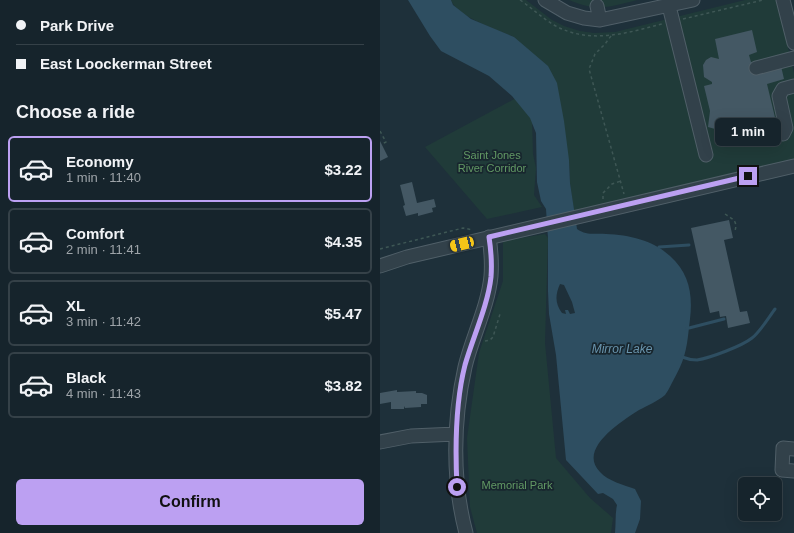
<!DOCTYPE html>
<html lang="en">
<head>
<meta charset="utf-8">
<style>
	body { margin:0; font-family:Helvetica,sans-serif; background:#233038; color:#f1f3f6; height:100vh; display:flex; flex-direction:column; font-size:15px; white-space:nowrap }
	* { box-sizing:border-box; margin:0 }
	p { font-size:13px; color:#9ea4a9 }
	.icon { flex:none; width:22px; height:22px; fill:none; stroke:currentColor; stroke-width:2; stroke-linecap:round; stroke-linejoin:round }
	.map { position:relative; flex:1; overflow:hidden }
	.drawer { display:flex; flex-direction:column; background:#16242c; width:380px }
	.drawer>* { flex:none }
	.banner { display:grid; align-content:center; height:88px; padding:0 16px; background:#16242c }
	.buttons { position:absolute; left:358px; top:477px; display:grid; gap:8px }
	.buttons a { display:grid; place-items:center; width:44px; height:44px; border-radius:6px; background:#16242c; box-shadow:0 4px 16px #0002,0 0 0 1px #354148; font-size:20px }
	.end { position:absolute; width:18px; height:18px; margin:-9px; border:5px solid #bca0f2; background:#111; box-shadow:0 0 0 2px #111 }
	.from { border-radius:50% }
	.bubble { position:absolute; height:28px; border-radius:6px; background:#16242c; box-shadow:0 4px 16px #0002,0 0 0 1px #354148; font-size:13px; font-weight:800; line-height:28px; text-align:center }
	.car { position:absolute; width:12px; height:24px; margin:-12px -6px; border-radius:5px; box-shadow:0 0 3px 1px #0007; background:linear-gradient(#f5c518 24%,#345 0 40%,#f5c518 0 76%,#345 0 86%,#f5c518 0) }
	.banner b { display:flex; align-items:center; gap:14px; height:38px; font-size:15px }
	.banner b+b { border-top:1px solid #354148 }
	.banner i { width:10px; height:10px; background:#f1f3f6 }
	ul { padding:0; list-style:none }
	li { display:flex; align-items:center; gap:12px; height:66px; margin:0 8px 6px; padding:0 8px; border:2px solid #354148; border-radius:6px }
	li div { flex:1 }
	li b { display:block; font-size:15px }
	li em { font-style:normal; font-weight:800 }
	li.on { border-color:#bca0f2 }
	li>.icon { width:36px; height:36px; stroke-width:1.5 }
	h2 { padding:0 16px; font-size:18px; line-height:48px }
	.button { display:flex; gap:8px; margin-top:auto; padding:8px 16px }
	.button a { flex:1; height:46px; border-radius:6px; background:#bca0f2; color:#111; font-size:16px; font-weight:800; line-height:46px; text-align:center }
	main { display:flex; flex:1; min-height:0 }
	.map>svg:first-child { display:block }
</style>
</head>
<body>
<main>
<section class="drawer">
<div class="banner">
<b><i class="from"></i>Park Drive</b>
<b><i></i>East Loockerman Street</b>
</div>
<h2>Choose a ride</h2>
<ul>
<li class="on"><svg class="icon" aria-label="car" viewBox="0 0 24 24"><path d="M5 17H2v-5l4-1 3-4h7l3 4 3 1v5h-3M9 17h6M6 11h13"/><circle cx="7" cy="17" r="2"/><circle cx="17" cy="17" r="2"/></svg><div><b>Economy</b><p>1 min · 11:40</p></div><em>$3.22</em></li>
<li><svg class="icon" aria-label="car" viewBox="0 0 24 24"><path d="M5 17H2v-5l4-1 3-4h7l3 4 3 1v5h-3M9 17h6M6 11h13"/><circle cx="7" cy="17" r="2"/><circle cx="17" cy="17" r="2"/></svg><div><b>Comfort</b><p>2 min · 11:41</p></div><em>$4.35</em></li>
<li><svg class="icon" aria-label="car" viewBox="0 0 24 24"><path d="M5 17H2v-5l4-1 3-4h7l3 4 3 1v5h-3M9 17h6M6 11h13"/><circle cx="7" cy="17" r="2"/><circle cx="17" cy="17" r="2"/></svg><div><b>XL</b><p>3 min · 11:42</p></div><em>$5.47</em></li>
<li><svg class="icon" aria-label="car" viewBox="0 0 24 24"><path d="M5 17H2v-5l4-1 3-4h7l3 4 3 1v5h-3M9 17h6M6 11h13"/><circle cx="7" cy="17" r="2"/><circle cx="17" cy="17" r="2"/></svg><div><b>Black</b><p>4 min · 11:43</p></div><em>$3.82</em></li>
</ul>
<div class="button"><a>Confirm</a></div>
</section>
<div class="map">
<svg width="414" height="533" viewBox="0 0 414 533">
	<rect width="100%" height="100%" fill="#1e303a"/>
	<path fill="#203b39" d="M71 0H146L172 20 184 26 200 31 214 33 235 32 365 0H397L414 73V160L194 211 190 183 189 160 134 37C118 30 77 17 71 0Z
		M189 0H257C230 7 216 12 189 0Z
		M140 96 152 119 153 154 156 168 154 195 162 207 107 219 45 147Z
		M165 234 168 238 165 343 176 458 210 498 233 518 231 533H97L90 507 87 438 99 353 123 281V241Z"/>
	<path fill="#2e4e61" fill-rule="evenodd" d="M28 0H71L73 5 91 19 134 37 168 66 177 83 184 121 189 160 190 183 197 229C207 236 215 233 226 234 249 235 273 240 290 256 309 273 313 294 310 319 307 344 307 356 294 379 291 384 289 390 285 395 278 401 267 406 259 410 242 421 197 449 220 472 228 481 244 485 255 489L261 501 260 519 255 533H235C236 523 235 514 237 505L233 499 223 493 218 494 186 460 176 355 169 314 168 291V238L166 209 161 201 157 182 156 133 150 118 132 96 109 76 61 51 50 36ZM180 284 184 285 192 302 195 313 190 314 188 310H185L186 314 182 313C175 304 175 295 180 284Z"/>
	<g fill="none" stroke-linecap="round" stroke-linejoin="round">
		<path stroke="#2e4e61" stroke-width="3" d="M279 247 309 245
			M307 328H309L344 319
			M302 357C307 359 312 360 317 360 330 358 362 346 372 338 380 332 389 317 395 309"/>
	</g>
	<path fill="#445864" d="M372 30 377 52 369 55 374 73 401 66 404 79 387 84 398 130 339 144 335 129 328 127 330 111 324 86 332 84V82L324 77 323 65 326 60 331 57 339 59 335 39Z
		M0 141 8 157 0 161Z
		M32 182 37 203 54 199 56 207 52 208 53 212 38 216V213L26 216 23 206 25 205 20 185Z
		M349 220 353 238 344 240 360 312 367 311 370 323 348 328 346 316 340 317 339 311 330 313 311 228Z
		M17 390V392L36 391V393H42L47 395V404H41V407L25 408 24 406V409H11V402L0 404V393Z"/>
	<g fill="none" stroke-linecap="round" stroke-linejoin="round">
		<g stroke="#505f68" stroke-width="15">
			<path id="minor" d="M165 0 187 13 204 18 220 20 313 0
				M403 0 414 43
				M217 6 220 20
				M289 6 326 155
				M376 68 414 58
				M403 134 406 128 399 96 403 89 414 86
				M0 266 27 257 414 166
				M0 442 31 436 76 434
				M414 449 403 448 402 470 414 471
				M86 533C72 480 73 421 85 367 92 337 108 307 111 276 112 263 111 250 109 237"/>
		</g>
		<path stroke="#3e5755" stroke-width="1.5" stroke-dasharray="3 3" stroke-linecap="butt" d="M140 0C152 8 162 18 174 25 209 45 247 33 282 24
			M303 19 383 0
			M231 36 225 44 215 54 209 69 244 194
			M0 131 6 142 2 144
			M223 199V193L232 184 241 181
			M345 214C352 219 358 220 355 231
			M0 249 83 228 93 230
			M105 341 110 340 113 337 120 314"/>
		<use href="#minor" stroke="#32414a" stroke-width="13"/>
	</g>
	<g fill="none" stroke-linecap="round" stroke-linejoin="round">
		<path stroke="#bca0f2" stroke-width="5" d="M77 487C75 447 75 404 85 365 93 337 108 305 111 277 112 264 111 250 109 237L368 176"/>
	</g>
	<g text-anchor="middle" stroke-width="3.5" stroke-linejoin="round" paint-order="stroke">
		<g font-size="11" fill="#629964" stroke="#18262e">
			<text x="112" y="159">Saint Jones<tspan x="112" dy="13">River Corridor</tspan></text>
			<text x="137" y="489">Memorial Park</text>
		</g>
		<g font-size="12" font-style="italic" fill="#6a95ae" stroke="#18262e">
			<text x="242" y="353">Mirror Lake</text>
		</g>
	</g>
</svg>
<div class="buttons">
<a><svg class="icon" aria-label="locate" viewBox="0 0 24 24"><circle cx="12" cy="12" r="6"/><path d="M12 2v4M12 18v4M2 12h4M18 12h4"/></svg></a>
</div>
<i class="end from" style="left:77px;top:487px"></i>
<i class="end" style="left:368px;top:176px"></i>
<div class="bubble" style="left:335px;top:118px;width:66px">1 min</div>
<i class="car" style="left:82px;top:244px;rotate:256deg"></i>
</div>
</main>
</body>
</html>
